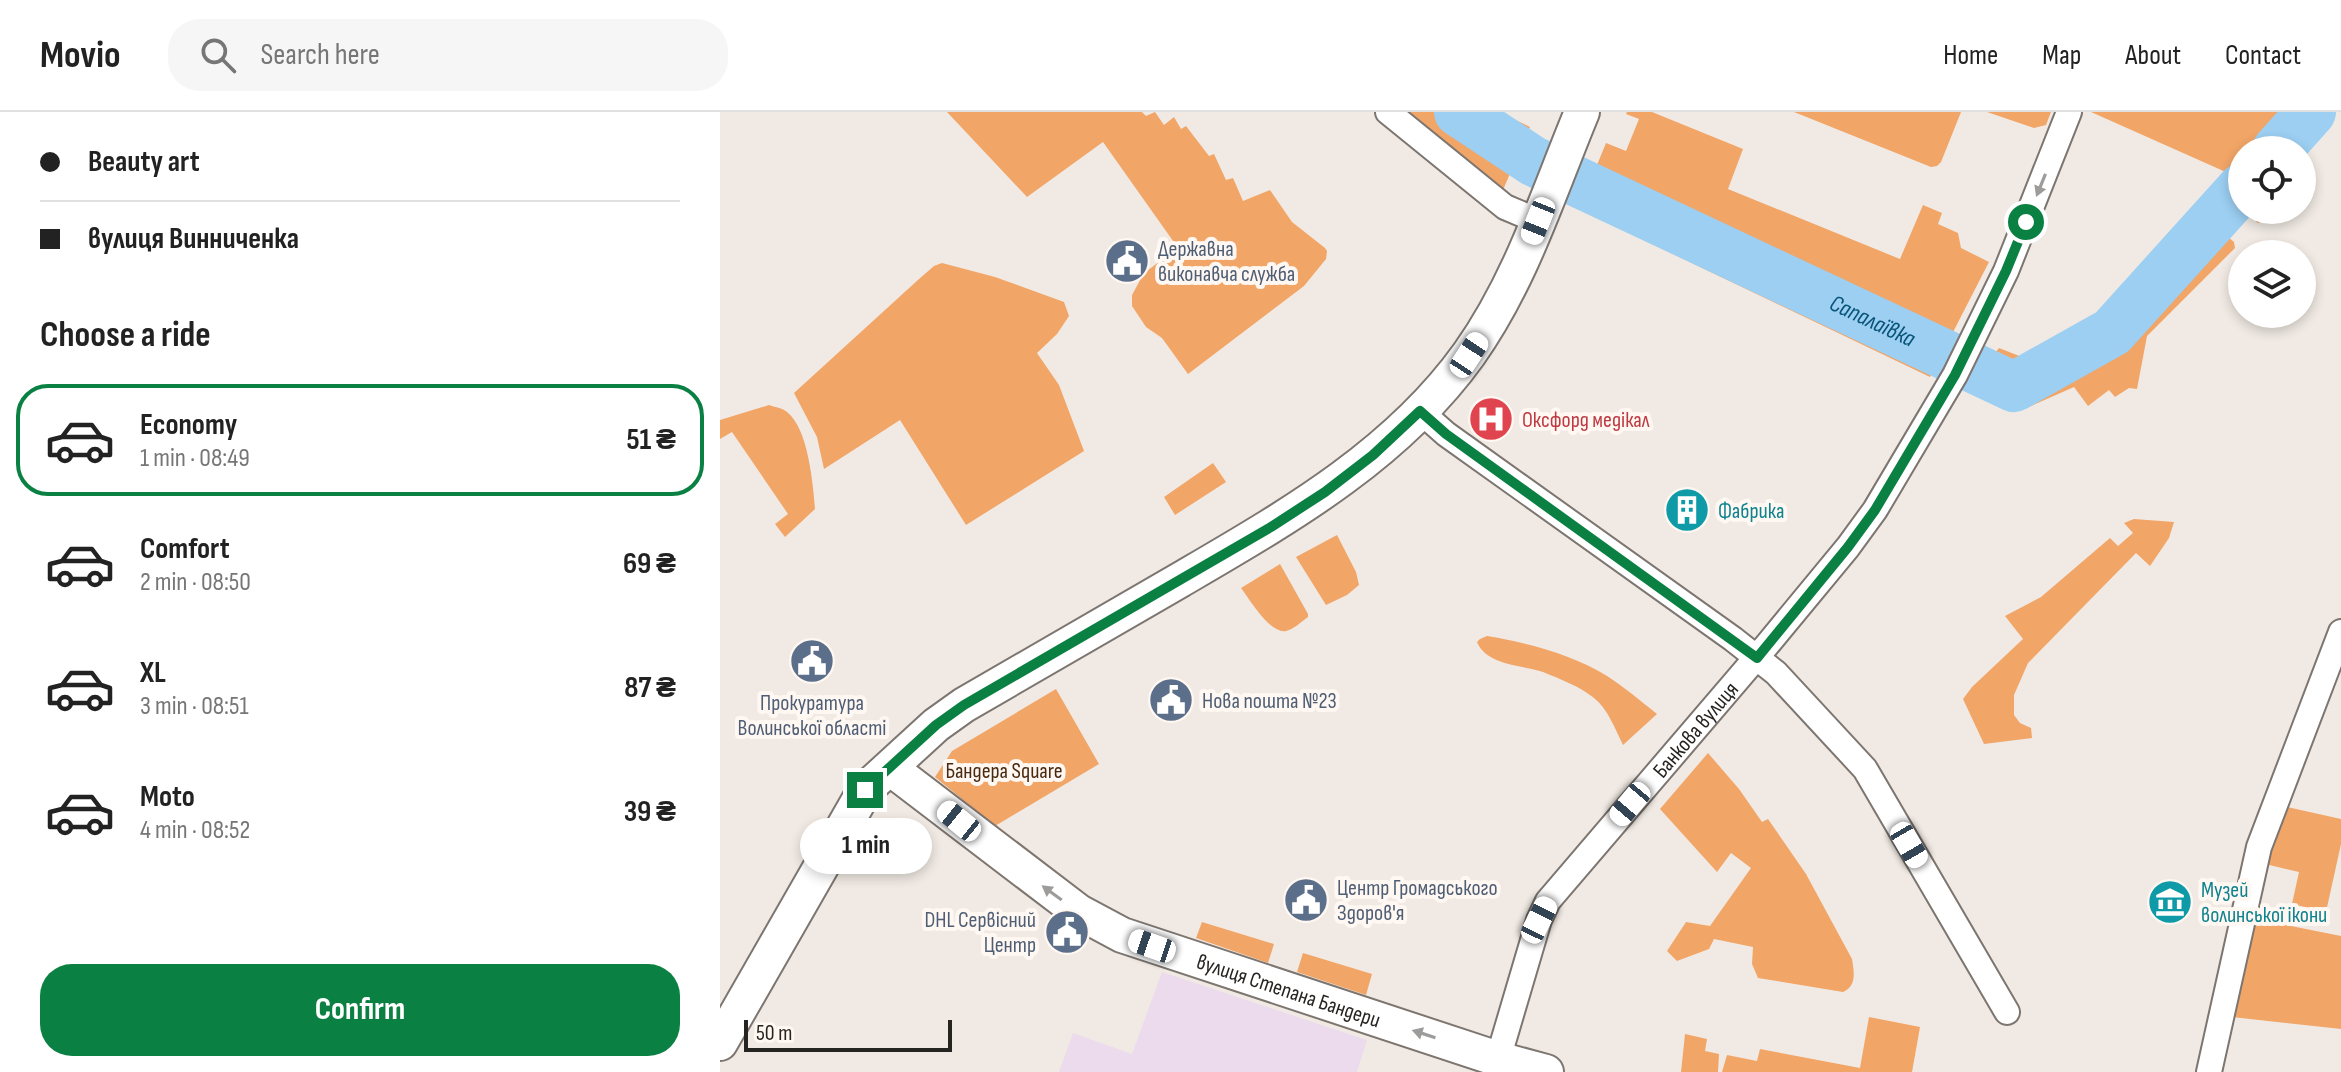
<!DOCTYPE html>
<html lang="en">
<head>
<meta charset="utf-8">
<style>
	body { margin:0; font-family:"Sofia Sans Condensed",sans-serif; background:#f6f6f6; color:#222; height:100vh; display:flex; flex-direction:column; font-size:30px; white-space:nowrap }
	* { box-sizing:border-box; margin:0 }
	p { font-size:26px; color:#767676 }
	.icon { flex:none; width:44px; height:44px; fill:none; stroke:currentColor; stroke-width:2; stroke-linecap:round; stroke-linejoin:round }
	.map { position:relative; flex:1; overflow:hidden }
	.sheet { display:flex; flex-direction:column; background:#fff; width:720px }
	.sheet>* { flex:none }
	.banner { display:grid; align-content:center; height:176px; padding:0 40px; background:#fff }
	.controls { position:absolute; left:1508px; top:24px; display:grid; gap:16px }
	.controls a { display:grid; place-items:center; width:88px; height:88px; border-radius:50%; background:#fff; box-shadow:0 4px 12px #0003; font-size:40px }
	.scale { position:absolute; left:24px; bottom:20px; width:208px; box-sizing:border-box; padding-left:8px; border:4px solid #262421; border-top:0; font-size:22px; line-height:28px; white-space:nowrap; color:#262421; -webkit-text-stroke:6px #fff7f1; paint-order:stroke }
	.end { position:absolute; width:36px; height:36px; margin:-18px; border:10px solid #0b8043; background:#fff; box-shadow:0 0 0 4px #fff }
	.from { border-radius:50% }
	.bubble { position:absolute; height:56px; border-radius:28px; background:#fff; box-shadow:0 4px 12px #0003; font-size:26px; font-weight:700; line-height:56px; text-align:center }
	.car { position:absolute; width:24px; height:48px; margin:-24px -12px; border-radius:10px; box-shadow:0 0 6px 2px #0007; background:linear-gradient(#fff 24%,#345 0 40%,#fff 0 76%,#345 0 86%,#fff 0) }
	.banner b { display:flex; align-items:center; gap:28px; height:76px; font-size:30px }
	.banner b+b { border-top:2px solid #e0e0e0 }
	.banner i { width:20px; height:20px; background:#222 }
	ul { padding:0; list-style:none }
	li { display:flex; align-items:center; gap:24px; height:112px; margin:0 16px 12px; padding:0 24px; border:4px solid transparent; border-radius:32px }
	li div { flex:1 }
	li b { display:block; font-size:30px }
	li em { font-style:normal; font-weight:700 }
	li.on { border-color:#0b8043 }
	li>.icon { width:72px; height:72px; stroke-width:1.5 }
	h2 { padding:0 40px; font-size:36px; line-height:96px }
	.primary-button { display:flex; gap:16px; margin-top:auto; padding:16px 40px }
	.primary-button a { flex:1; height:92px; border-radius:32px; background:#0b8043; color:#fff; font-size:32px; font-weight:700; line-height:92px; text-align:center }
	header { display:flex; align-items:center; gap:48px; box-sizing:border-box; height:112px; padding:0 40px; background:#fff; border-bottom:2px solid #e0e0e0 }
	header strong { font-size:38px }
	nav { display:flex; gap:44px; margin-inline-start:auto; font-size:28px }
	.search { width:560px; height:72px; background:#f6f6f6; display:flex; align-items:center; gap:20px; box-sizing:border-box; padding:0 28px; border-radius:32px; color:#767676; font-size:30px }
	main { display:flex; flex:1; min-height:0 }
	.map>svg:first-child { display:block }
</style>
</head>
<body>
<header>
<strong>Movio</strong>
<div class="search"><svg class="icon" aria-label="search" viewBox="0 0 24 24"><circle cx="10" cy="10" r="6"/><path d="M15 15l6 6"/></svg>Search here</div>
<nav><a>Home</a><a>Map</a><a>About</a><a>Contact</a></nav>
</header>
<main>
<section class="sheet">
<div class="banner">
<b><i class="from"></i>Beauty art</b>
<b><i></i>вулиця Винниченка</b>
</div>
<h2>Choose a ride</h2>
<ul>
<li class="on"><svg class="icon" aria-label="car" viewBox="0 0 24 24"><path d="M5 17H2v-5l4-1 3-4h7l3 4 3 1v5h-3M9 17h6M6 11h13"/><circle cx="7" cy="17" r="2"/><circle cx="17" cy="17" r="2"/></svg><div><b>Economy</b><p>1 min · 08:49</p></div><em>51 ₴</em></li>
<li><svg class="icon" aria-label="car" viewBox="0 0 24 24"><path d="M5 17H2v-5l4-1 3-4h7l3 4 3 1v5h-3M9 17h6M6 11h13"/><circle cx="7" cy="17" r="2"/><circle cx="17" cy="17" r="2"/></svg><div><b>Comfort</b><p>2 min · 08:50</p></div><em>69 ₴</em></li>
<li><svg class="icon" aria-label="car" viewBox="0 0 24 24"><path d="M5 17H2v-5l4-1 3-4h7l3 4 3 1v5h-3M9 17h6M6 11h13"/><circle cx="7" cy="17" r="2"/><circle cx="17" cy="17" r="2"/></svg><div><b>XL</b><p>3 min · 08:51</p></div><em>87 ₴</em></li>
<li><svg class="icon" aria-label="car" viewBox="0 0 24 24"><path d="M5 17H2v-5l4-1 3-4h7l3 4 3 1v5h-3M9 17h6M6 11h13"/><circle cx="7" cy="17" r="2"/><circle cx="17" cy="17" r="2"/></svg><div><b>Moto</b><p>4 min · 08:52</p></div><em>39 ₴</em></li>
</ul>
<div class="primary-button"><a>Confirm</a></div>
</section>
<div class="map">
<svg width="1621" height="960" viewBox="0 0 1621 960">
	<rect width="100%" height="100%" fill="#f1eae4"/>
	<path fill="#ecdbed" d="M442 860 647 928 637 960H339L353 921 412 942Z"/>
	<path fill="#f1a567" d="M227 0H422L426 4 435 0 444 13 454 5 461 17 466 14 489 44 494 42 506 68 513 66 523 89 550 78 572 110 605 136 607 139 606 147 584 174 468 262 442 226 426 215 412 194V183L424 161 458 136 383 30 307 85Z
		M690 0H779L810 15 783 78Z
		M907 0H932L1023 37 1008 77 1180 147 1203 93 1222 101 1218 112 1238 121 1241 136 1269 150 1210 265 859 97 886 31 906 39 919 7 906 2Z
		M1074 0H1241L1221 50 1217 54 1211 55Z
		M1267 0H1331L1326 13 1314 16Z
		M1371 0H1598L1565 38H1522V98H1554L1546 107 1538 111 1526 101 1507 124 1514 130 1515 136 1427 224 1417 277 1409 276 1395 285 1389 278 1368 294 1354 275 1302 298 1254 277 1265 253 1279 236 1307 247 1363 223 1473 110 1508 61Z
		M222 151 275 165 344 190 349 204 337 222 317 241 339 273 364 339 246 413 180 308 104 357 97 325 74 281 199 167 214 154Z
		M49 293C54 295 63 296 67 300 88 316 93 371 95 397L65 425 55 412 68 402 12 320 0 327V308Z
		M493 351 506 370 455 403 444 385Z
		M1414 407 1454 410 1449 426 1430 454 1416 441 1308 551 1294 583V603L1300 611 1311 616 1312 626 1264 632 1243 587 1252 575 1303 527 1285 504 1321 485 1390 426 1398 434 1413 421 1404 411Z
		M617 423 636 460 639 473 627 483 606 493 576 445Z
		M560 452 588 502V505C581 510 574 517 566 519 550 522 530 488 521 476Z
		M767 524C805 530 854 543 887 564 904 575 921 589 937 602L903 633C895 617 888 597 874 586 859 574 840 567 823 560 803 553 767 554 757 530L760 527Z
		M336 577 379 652 275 714 215 665 232 639Z
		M988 641 1019 677 1042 710 1048 707 1086 762 1132 847C1134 860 1137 874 1123 880L1038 866 1032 852 1033 835 994 827 989 837 957 849 947 839 966 810 990 814 1031 756 1011 741 997 760 940 697Z
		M1558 693 1621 707V732L1606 800 1572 792 1579 760 1541 751Z
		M1531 806 1621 824V917L1512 905Z
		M482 810 554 832 548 851 476 826Z
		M583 841 652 862 646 883 577 860Z
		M1149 905 1200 915 1192 960H1002L1007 943 1037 949 1040 937 1140 956Z
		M965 922 987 927 985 939 999 942 998 960H961Z"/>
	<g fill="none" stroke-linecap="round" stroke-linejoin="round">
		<g stroke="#9ccff2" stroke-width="50">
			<path id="s1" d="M739 0 813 49 1294 275 1392 220 1522 76"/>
			<path d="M1557 38 1591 0"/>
		</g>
		<g stroke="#7c7570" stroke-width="28">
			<g id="street">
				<path d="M668 0 785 95 818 109"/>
				<path d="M700 299 726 322 1013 527 1056 561 1145 657 1287 900"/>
				<path id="s2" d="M778 947 819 808 828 789 1047 533 1128 435 1155 398 1235 263 1286 159 1349 0"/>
				<path d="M1489 960 1539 735 1621 520"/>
			</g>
		</g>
		<g stroke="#7c7570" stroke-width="38">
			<g id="secondary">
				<path id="s3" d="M170 656 359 800 402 823 778 947 826 960"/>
				<path d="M0 931 145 678 216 613 244 593C316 551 388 509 460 468 566 406 676 344 749 242 801 169 828 82 862 0"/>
			</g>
		</g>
		<use href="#street" stroke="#fff" stroke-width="24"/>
		<use href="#secondary" stroke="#fff" stroke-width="34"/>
	</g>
	<defs><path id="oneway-solid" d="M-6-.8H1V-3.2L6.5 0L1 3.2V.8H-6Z" transform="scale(2)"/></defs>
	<g fill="#9d9c9b">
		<use href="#oneway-solid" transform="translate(1321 73) rotate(112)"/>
		<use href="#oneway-solid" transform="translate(332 781) rotate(-144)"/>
		<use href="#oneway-solid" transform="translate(704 922) rotate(-162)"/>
	</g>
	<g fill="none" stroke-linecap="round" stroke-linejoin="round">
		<path stroke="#0b8043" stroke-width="10" d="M145 678 216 613 244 593 551 415 605 380 653 343 700 299 726 322 1037 546 1128 435 1155 398 1235 263 1286 159 1306 110"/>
	</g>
	<defs>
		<g id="civic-disc" transform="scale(2.3)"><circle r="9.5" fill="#5c6f8a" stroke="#fff7f1"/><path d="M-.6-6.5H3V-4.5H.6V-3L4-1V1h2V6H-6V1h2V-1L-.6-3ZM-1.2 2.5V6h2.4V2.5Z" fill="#fff"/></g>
		<g id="hospital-disc" transform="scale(2.3)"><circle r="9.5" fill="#e0444e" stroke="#fff7f1"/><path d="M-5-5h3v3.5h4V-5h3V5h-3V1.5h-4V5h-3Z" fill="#fff"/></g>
		<g id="building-disc" transform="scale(2.3)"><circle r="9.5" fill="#0f9aa8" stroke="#fff7f1"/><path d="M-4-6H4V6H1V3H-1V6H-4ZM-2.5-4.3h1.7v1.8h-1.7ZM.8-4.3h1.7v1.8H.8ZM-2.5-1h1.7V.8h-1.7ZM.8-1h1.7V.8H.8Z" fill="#fff"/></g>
		<g id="museum-disc" transform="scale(2.3)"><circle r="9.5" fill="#0f9aa8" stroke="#fff7f1"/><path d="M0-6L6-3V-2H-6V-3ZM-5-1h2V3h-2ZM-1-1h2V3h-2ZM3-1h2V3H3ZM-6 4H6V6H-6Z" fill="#fff"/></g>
	</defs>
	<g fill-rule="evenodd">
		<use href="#civic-disc" x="407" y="149"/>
		<use href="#hospital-disc" x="771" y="307"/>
		<use href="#building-disc" x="967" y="398"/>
		<use href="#civic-disc" x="92" y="549"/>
		<use href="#civic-disc" x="451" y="588"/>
		<use href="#civic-disc" x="586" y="788"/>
		<use href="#museum-disc" x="1450" y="790"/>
		<use href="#civic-disc" x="347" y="820"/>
	</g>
	<g text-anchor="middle" stroke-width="8" stroke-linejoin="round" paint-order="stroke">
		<g font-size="22" fill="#4e5e75" stroke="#fff7f1" text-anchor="start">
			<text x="438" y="144">Державна<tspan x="438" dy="25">виконавча служба</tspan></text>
			<text x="482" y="596">Нова пошта №23</text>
			<text x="92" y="598" text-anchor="middle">Прокуратура<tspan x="92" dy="25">Волинської області</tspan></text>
			<text x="617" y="783">Центр Громадського<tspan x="617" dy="25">Здоров'я</tspan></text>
			<text x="316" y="815" text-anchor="end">DHL Сервісний<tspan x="316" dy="25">Центр</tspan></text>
		</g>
		<g font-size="22" fill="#be3a42" stroke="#fff7f1" text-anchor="start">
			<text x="802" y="315">Оксфорд медікал</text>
		</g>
		<g font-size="22" fill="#0d838f" stroke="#fff7f1" text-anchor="start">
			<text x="998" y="406">Фабрика</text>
			<text x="1481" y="785">Музей<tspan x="1481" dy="25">волинської ікони</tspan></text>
		</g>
		<g font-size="22" fill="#262421" stroke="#fff7f1">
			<text dy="8" stroke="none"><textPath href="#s2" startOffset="392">Банкова вулиця</textPath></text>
			<text dy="8" stroke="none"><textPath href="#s3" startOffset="462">вулиця Степана Бандери</textPath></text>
		</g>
		<g font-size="22" fill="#492a10" stroke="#fff7f1">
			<text x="284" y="666">Бандера Square</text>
		</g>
		<g font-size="24" font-style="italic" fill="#085479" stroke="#fff7f1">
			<text dy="8" stroke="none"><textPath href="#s1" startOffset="464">Сапалаївка</textPath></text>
		</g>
	</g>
</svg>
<div class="controls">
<a><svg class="icon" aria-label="locate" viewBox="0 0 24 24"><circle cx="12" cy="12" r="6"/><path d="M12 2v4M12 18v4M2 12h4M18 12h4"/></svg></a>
<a><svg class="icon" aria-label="layers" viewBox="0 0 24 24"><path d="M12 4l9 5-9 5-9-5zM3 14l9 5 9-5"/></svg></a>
</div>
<div class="scale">50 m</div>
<i class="end from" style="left:1306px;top:110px"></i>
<i class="end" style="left:145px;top:678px"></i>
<div class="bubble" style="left:80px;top:706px;width:132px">1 min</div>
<i class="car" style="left:818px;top:109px;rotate:202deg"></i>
<i class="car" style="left:749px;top:243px;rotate:33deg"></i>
<i class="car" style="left:910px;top:692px;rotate:220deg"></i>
<i class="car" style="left:239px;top:709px;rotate:309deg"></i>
<i class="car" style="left:1189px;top:733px;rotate:150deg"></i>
<i class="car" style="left:819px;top:808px;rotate:26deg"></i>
<i class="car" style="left:432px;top:834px;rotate:289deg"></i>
</div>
</main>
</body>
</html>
